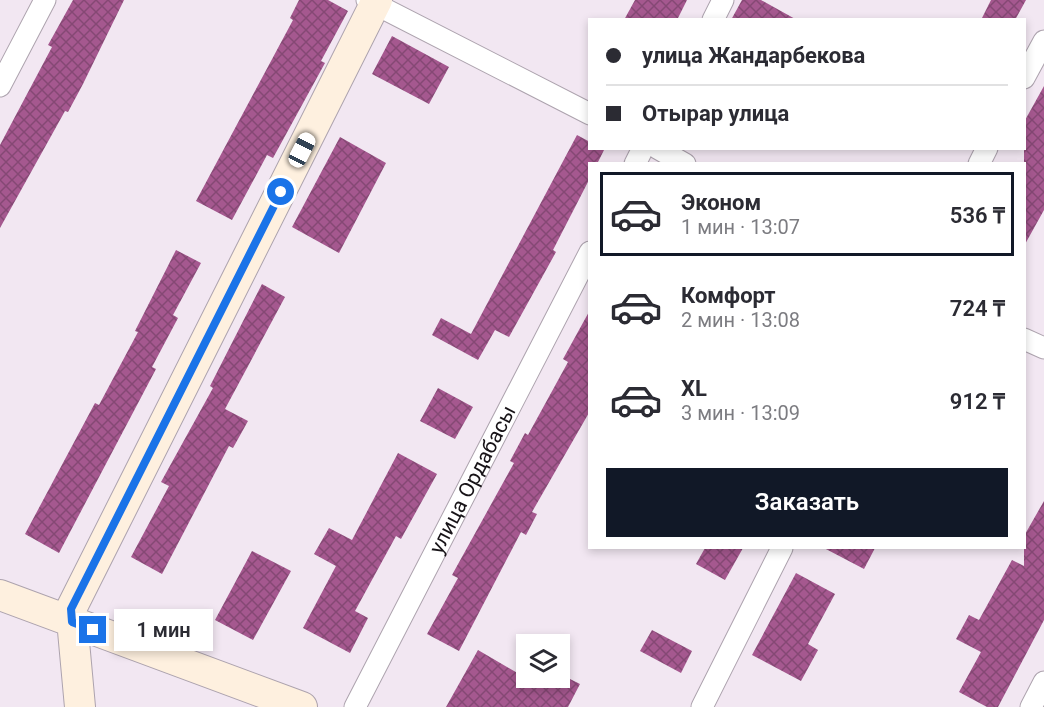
<!DOCTYPE html>
<html lang="ru">
<head>
<meta charset="utf-8">
<style>
	body { margin:0; font-family:Roboto,sans-serif; background:#f2f2f3; color:#2b2b33; height:100vh; display:flex; flex-direction:column; font-size:22px; white-space:nowrap }
	* { box-sizing:border-box; margin:0 }
	p { font-size:20px; color:#7c7c81 }
	.icon { flex:none; width:33px; height:33px; fill:none; stroke:currentColor; stroke-width:2; stroke-linecap:round; stroke-linejoin:round }
	.map { position:relative; flex:1; overflow:hidden }
	.details { position:absolute; left:588px; top:162px; width:438px; height:387px; display:flex; flex-direction:column; background:#fff; border-radius:0px; box-shadow:0 3px 9px #0003 }
	.details>* { flex:none }
	.guide { position:absolute; left:588px; top:18px; width:438px; height:132px; border-radius:0px; box-shadow:0 3px 9px #0003; display:grid; align-content:center; height:132px; padding:0 18px; background:#fff }
	.tools { position:absolute; left:516px; top:634px; display:grid; gap:12px }
	.tools a { display:grid; place-items:center; width:54px; height:54px; border-radius:0px; background:#fff; box-shadow:0 3px 9px #0003; font-size:30px }
	.end { position:absolute; width:27px; height:27px; margin:-14px; border:8px solid #1a73e8; background:#fff; box-shadow:0 0 0 3px #fff }
	.from { border-radius:50% }
	.bubble { position:absolute; height:42px; border-radius:0px; background:#fff; box-shadow:0 3px 9px #0003; font-size:20px; font-weight:600; line-height:42px; text-align:center }
	.car { position:absolute; width:18px; height:36px; margin:-18px -9px; border-radius:8px; box-shadow:0 0 4px 2px #0007; background:linear-gradient(#fff 24%,#345 0 40%,#fff 0 76%,#345 0 86%,#fff 0) }
	.guide b { display:flex; align-items:center; gap:21px; height:57px; font-size:22px }
	.guide b+b { border-top:2px solid #e1e1e2 }
	.guide i { width:15px; height:15px; background:#2b2b33 }
	ul { padding:10px 0 0; list-style:none }
	li { display:flex; align-items:center; gap:18px; height:84px; margin:0 12px 9px; padding:0 6px; border:3px solid transparent; border-radius:0px }
	li div { flex:1 }
	li b { display:block; font-size:22px }
	li em { font-style:normal; font-weight:600 }
	li.current { border-color:#111827 }
	li>.icon { width:54px; height:54px; stroke-width:1.5 }
	.action { display:flex; gap:12px; margin-top:auto; padding:12px 18px }
	.action a { flex:1; height:69px; border-radius:0px; background:#111827; color:#fff; font-size:24px; font-weight:600; line-height:69px; text-align:center }
	.map>svg:first-child { display:block }
</style>
</head>
<body>
<div class="map">
<svg width="1044" height="707" viewBox="0 0 1044 707">
	<defs>
		<pattern id="building-cross-hatch" width="8" height="8" patternUnits="userSpaceOnUse" patternTransform="scale(1.5)"><rect width="8" height="8" fill="#a5588f"/><path d="M0 0l8 8M0 8l8-8" fill="none" stroke="#854874"/></pattern>
	</defs>
	<rect width="100%" height="100%" fill="#f2e7f2"/>
	<path fill="url(#building-cross-hatch)" d="M73 0H124L83 84 68 112 65 111 0 228V145L52 47 48 45Z
		M299 0H328L348 11 321 61 325 63 273 158 267 155 232 220 196 201 293 20 290 18Z
		M635 0H687L677 20H624Z
		M742 0H761L797 20H731Z
		M991 0H1026L1015 20H981Z
		M392 36 449 67 429 104 372 74Z
		M1044 86V210L1024 246V122Z
		M577 135 590 142V148L604 150 597 164H590V178L553 250 556 252 509 337 495 330 478 360 432 335 441 318 471 334Z
		M340 137 386 163 339 253 292 227Z
		M176 250 201 263 173 315 178 318 152 367 156 369 59 553 25 534 95 403 99 405 138 332 135 331Z
		M262 284 285 297 225 409 248 421 233 448 229 446 162 574 131 557 169 486 161 482 213 388 210 386Z
		M590 310V411L532 512 537 514 526 535 521 532 459 651 427 634 458 578 452 575 514 463 510 461 525 433 528 435 568 362 563 359Z
		M438 388 473 407 455 439 420 421Z
		M398 453 437 474 401 539 396 536 355 611 368 618 350 653 303 628 336 566 314 554 329 528 352 540Z
		M1044 501V620L998 707H987L959 692 981 652 956 639 969 615 979 620 1012 560 1024 566V536Z
		M705 548H743L725 580 696 564Z
		M824 548H875L864 569Z
		M252 551 291 571 253 640 215 620Z
		M796 573 835 594 808 644 818 650 801 681 752 655Z
		M652 630 692 651 681 673 640 651Z
		M478 650 526 678H568L580 684 568 707H446Z"/>
	<g fill="none" stroke-linecap="round" stroke-linejoin="round">
		<g stroke="#ada3ae" stroke-width="23">
			<g id="street">
				<path d="M367 0 590 114"/>
				<path d="M713 20 723 0"/>
				<path d="M1024 78 1044 41"/>
				<path d="M0 86 45 0"/>
				<path d="M657 148 685 164"/>
				<path d="M635 164 643 148"/>
				<path d="M979 164 987 148"/>
				<path d="M1024 339 1044 348"/>
				<path id="s1" d="M355 707 590 252"/>
				<path d="M702 707 782 548"/>
				<path d="M1031 707 1044 682"/>
			</g>
		</g>
		<g stroke="#ada3ae" stroke-width="32">
			<path id="secondary" d="M0 595 302 707
				M80 707 71 609 377 0"/>
		</g>
		<use href="#street" stroke="#fff" stroke-width="21"/>
		<use href="#secondary" stroke="#fef0df" stroke-width="30"/>
	</g>
	<g fill="none" stroke-linecap="round" stroke-linejoin="round">
		<path stroke="#1a73e8" stroke-width="8" d="M93 630 72 622 71 609 281 192"/>
	</g>
	<g text-anchor="middle" stroke-width="6" stroke-linejoin="round" paint-order="stroke">
		<g font-size="21" fill="#171317" stroke="#f2e7f2">
			<text dy="7" stroke="none"><textPath href="#s1" startOffset="256">улица Ордабасы</textPath></text>
		</g>
	</g>
</svg>
<div class="tools">
<a><svg class="icon" aria-label="layers" viewBox="0 0 24 24"><path d="M12 4l9 5-9 5-9-5zM3 14l9 5 9-5"/></svg></a>
</div>
<i class="end from" style="left:281px;top:192px"></i>
<i class="end" style="left:93px;top:630px"></i>
<div class="bubble" style="left:114px;top:609px;width:99px">1 мин</div>
<i class="car" style="left:302px;top:150px;rotate:27deg"></i>
<div class="guide">
<b><i class="from"></i>улица Жандарбекова</b>
<b><i></i>Отырар улица</b>
</div>
<section class="details">
<ul>
<li class="current"><svg class="icon" aria-label="car" viewBox="0 0 24 24"><path d="M5 17H2v-5l4-1 3-4h7l3 4 3 1v5h-3M9 17h6M6 11h13"/><circle cx="7" cy="17" r="2"/><circle cx="17" cy="17" r="2"/></svg><div><b>Эконом</b><p>1 мин · 13:07</p></div><em>536 ₸</em></li>
<li><svg class="icon" aria-label="car" viewBox="0 0 24 24"><path d="M5 17H2v-5l4-1 3-4h7l3 4 3 1v5h-3M9 17h6M6 11h13"/><circle cx="7" cy="17" r="2"/><circle cx="17" cy="17" r="2"/></svg><div><b>Комфорт</b><p>2 мин · 13:08</p></div><em>724 ₸</em></li>
<li><svg class="icon" aria-label="car" viewBox="0 0 24 24"><path d="M5 17H2v-5l4-1 3-4h7l3 4 3 1v5h-3M9 17h6M6 11h13"/><circle cx="7" cy="17" r="2"/><circle cx="17" cy="17" r="2"/></svg><div><b>XL</b><p>3 мин · 13:09</p></div><em>912 ₸</em></li>
</ul>
<div class="action"><a>Заказать</a></div>
</section>
</div>
</body>
</html>
